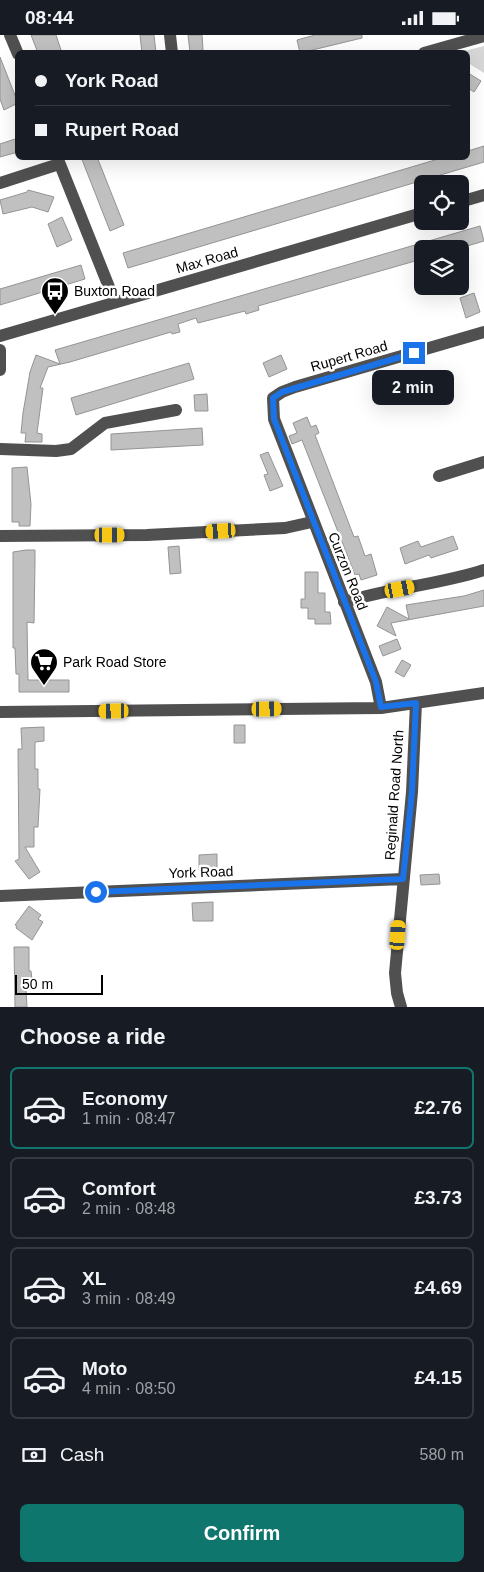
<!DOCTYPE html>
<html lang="en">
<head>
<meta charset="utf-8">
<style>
	body { margin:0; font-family:Arial,sans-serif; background:#242831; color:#f1f3f6; height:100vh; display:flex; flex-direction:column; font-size:19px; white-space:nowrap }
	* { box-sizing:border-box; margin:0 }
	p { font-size:16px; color:#9ea1a6 }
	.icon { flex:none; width:28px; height:28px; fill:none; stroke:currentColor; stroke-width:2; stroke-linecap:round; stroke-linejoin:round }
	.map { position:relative; height:972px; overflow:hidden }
	.panel { display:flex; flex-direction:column; background:#171b24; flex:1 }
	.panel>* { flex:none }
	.guide { position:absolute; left:15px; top:15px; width:455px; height:110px; border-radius:8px; box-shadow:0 5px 20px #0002; display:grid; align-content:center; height:110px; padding:0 20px; background:#171b24 }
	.tools { position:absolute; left:414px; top:140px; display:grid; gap:10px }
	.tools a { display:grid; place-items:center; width:55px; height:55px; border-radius:8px; background:#171b24; box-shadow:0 5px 20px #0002; font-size:25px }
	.scale { position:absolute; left:15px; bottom:12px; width:88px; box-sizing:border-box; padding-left:5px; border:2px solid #000; border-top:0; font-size:14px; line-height:18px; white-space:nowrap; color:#000; -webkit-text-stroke:4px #fff; paint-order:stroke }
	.end { position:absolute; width:22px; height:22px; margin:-11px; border:6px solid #1a73e8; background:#fff; box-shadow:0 0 0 2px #fff }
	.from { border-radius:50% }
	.bubble { position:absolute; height:35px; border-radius:8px; background:#171b24; box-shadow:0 5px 20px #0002; font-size:16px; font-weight:600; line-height:35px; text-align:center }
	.car { position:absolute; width:15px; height:30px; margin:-15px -8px; border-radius:6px; box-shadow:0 0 4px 1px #0007; background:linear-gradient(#f5c518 24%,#345 0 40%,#f5c518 0 76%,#345 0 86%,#f5c518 0) }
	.guide b { display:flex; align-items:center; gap:18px; height:48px; font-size:19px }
	.guide b+b { border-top:1px solid #363941 }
	.guide i { width:12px; height:12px; background:#f1f3f6 }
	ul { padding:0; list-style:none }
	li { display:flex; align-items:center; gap:15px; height:82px; margin:0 10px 8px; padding:0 10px; border:2px solid #363941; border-radius:8px }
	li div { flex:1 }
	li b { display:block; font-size:19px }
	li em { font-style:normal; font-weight:600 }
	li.on { border-color:#0f766e }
	li>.icon { width:45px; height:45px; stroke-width:1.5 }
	h2 { padding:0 20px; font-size:22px; line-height:60px }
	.pay { display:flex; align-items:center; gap:12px; height:55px; padding:0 20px; font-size:19px }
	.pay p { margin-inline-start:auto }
	.primary-button { display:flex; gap:10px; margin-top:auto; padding:10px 20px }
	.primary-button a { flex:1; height:58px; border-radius:8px; background:#0f766e; color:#fff; font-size:20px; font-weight:600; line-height:58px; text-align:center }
	.status { display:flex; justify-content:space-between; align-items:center; height:35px; padding:0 25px; background:#171b24; direction:ltr }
	.status svg { height:14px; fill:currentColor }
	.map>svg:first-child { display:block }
</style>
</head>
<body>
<div class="status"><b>08:44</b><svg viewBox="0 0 49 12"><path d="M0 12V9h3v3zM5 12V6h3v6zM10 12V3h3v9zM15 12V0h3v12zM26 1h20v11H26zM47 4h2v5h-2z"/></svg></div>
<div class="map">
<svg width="484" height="972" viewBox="0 0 484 972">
	<rect width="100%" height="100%" fill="#fff"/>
	<path fill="#d7d7d7" d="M484 11V38L468 28V18L460 17Z"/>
	<path fill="#c0c0c0" stroke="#949494" d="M31 0H56L62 18H38Z
		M140 0H154L156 18H142Z
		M188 0H202L203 15 190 17Z
		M315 0H362V3L300 18 297 5Z
		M0 22 18 68 4 75 0 64Z
		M468 38 481 46 474 57 468 53Z
		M18 103V117L0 122V109Z
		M484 111V127L128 233 123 218 445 122H468V116Z
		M81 122H97L124 190 110 196Z
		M28 155 54 162 48 177 32 172 3 179 0 165 27 157Z
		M62 182 72 205 57 212 48 189Z
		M480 191 484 206 457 214H422V224L258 271 259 275 246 279 245 276 198 288 196 283 178 289 180 297 172 299 171 297 70 327 48 332 40 353H43L37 398 42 399V407H25L26 398H21L23 378 30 337 36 320 60 329 55 315Z
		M81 230 85 244 0 270V254Z
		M474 258 480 277 466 283 460 263Z
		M281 320 287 334 269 342 263 328Z
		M189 328 194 344 76 380 71 363Z
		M207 359 208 376H195L194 360Z
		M307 382 311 392 316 390 319 398 315 400 354 502 358 501 365 521 371 519 377 540 361 545 359 539 355 540 302 405 292 409 289 401 297 398 293 388Z
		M202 393 203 410 111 415V399Z
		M268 417 283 451 270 456 264 440 268 439 260 420Z
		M27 432 31 469 30 491H19V487H12V433Z
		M453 501 458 514 431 523 429 520 405 529 400 513 418 506 421 512Z
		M179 511 181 538 170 539 168 512Z
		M26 515H35V527L34 588 27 587 28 645H69V657H19V639H16L15 613H13V517Z
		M305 537H318V558H325V577H330L331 589H315V584H308V573H301V564H305Z
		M484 555V571L391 588 396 601 377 591 387 572 409 584 406 570 464 561Z
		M397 604 401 614 383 621 379 611Z
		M402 625 411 630 404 642 395 637Z
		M234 690H245V708H234Z
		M44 692V706L35 707V734H38V754H40L38 792H34V812H25L40 837 29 844 15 826 19 824 18 714H22L21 693Z
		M217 819V834L199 835V820Z
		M439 839 440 849 421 850 420 840Z
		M213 867V886H193L192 868Z
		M29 871 41 880 38 884 43 887 32 905 16 893 17 891 15 890Z
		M14 912H29V936H31L33 954H26L27 972H15Z"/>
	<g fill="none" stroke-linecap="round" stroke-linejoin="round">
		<path stroke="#505050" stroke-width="12" d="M10 0 18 19
			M170 0 172 18
			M424 18 484 1
			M57 122 115 267
			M0 148 59 129
			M460 167 484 160
			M0 301 422 178
			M0 315V335
			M0 414 56 416 71 414 105 388 176 375
			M439 441 484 427
			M0 501 147 500 285 493 312 487
			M344 567C390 553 438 550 484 535
			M381 673 376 647 274 384 273 363 282 357 295 352 484 297
			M0 677 381 673 484 658
			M0 861 403 844
			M401 972 397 958 395 938 412 757 416 668"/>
	</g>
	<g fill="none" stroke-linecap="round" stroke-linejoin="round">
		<path stroke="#1a73e8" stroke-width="6" d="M96 857 403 844 412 757 416 668 381 672 376 647 274 384 273 363 282 357 414 318"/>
	</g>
	<defs>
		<g id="bus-pin" transform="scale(1.4375)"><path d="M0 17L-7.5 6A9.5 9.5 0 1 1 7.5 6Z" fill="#000" stroke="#fff"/><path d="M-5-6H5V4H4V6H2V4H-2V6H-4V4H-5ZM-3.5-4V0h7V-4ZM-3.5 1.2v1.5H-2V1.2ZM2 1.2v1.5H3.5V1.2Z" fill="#fff"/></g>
		<g id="supermarket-pin" transform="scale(1.4375)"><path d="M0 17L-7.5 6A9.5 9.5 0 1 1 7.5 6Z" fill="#000" stroke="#fff"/><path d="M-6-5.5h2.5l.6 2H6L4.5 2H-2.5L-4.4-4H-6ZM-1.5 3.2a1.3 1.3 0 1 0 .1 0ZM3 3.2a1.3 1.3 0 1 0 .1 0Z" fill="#fff"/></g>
	</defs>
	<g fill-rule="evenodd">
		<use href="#bus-pin" x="55" y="256"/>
		<use href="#supermarket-pin" x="44" y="627"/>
	</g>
	<g text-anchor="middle" stroke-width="5" stroke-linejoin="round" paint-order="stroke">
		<g font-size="14" fill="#000" stroke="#fff">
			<text transform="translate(207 225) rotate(-16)" y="5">Max Road</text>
			<text transform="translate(349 321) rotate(-16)" y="5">Rupert Road</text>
			<text transform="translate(348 536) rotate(68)" y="5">Curzon Road</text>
			<text transform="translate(394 760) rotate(-86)" y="5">Reginald Road North</text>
			<text transform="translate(201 837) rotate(-2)" y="5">York Road</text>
		</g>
		<g font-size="14" fill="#000" stroke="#fff" text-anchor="start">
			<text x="74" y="261">Buxton Road</text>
			<text x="63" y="632">Park Road Store</text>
		</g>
	</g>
</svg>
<div class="tools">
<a><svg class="icon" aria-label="locate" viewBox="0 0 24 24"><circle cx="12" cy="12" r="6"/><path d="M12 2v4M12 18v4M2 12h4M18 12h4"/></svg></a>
<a><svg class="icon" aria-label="layers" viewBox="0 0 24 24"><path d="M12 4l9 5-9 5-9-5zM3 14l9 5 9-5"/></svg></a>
</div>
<div class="scale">50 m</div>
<i class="end from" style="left:96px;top:857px"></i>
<i class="end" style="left:414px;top:318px"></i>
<div class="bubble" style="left:372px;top:335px;width:82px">2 min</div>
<i class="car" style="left:221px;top:496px;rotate:267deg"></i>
<i class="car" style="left:110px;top:500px;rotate:90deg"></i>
<i class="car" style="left:400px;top:554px;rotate:79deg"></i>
<i class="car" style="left:267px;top:674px;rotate:89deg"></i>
<i class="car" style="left:114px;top:676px;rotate:269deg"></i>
<i class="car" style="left:398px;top:900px;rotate:4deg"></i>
<div class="guide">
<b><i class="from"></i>York Road</b>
<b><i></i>Rupert Road</b>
</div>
</div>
<section class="panel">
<h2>Choose a ride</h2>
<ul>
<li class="on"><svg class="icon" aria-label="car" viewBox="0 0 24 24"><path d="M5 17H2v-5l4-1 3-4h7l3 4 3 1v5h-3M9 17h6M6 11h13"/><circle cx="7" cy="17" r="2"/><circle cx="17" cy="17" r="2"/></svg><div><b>Economy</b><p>1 min · 08:47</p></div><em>£2.76</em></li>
<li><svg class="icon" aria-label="car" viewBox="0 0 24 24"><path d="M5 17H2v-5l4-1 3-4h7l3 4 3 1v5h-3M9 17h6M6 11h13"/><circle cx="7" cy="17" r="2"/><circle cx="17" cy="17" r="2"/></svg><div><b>Comfort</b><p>2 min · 08:48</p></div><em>£3.73</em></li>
<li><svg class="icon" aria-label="car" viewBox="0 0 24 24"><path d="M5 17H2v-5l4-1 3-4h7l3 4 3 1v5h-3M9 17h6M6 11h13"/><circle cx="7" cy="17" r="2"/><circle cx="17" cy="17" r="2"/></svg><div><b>XL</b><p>3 min · 08:49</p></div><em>£4.69</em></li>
<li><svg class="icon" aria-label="car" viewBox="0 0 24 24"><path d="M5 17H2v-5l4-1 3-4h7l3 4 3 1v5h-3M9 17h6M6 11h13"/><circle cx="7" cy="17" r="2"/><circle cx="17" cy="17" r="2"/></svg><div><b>Moto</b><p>4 min · 08:50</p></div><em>£4.15</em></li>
</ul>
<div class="pay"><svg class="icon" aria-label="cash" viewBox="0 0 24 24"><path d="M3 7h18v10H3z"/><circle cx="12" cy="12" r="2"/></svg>Cash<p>580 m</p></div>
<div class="primary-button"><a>Confirm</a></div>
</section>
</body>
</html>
